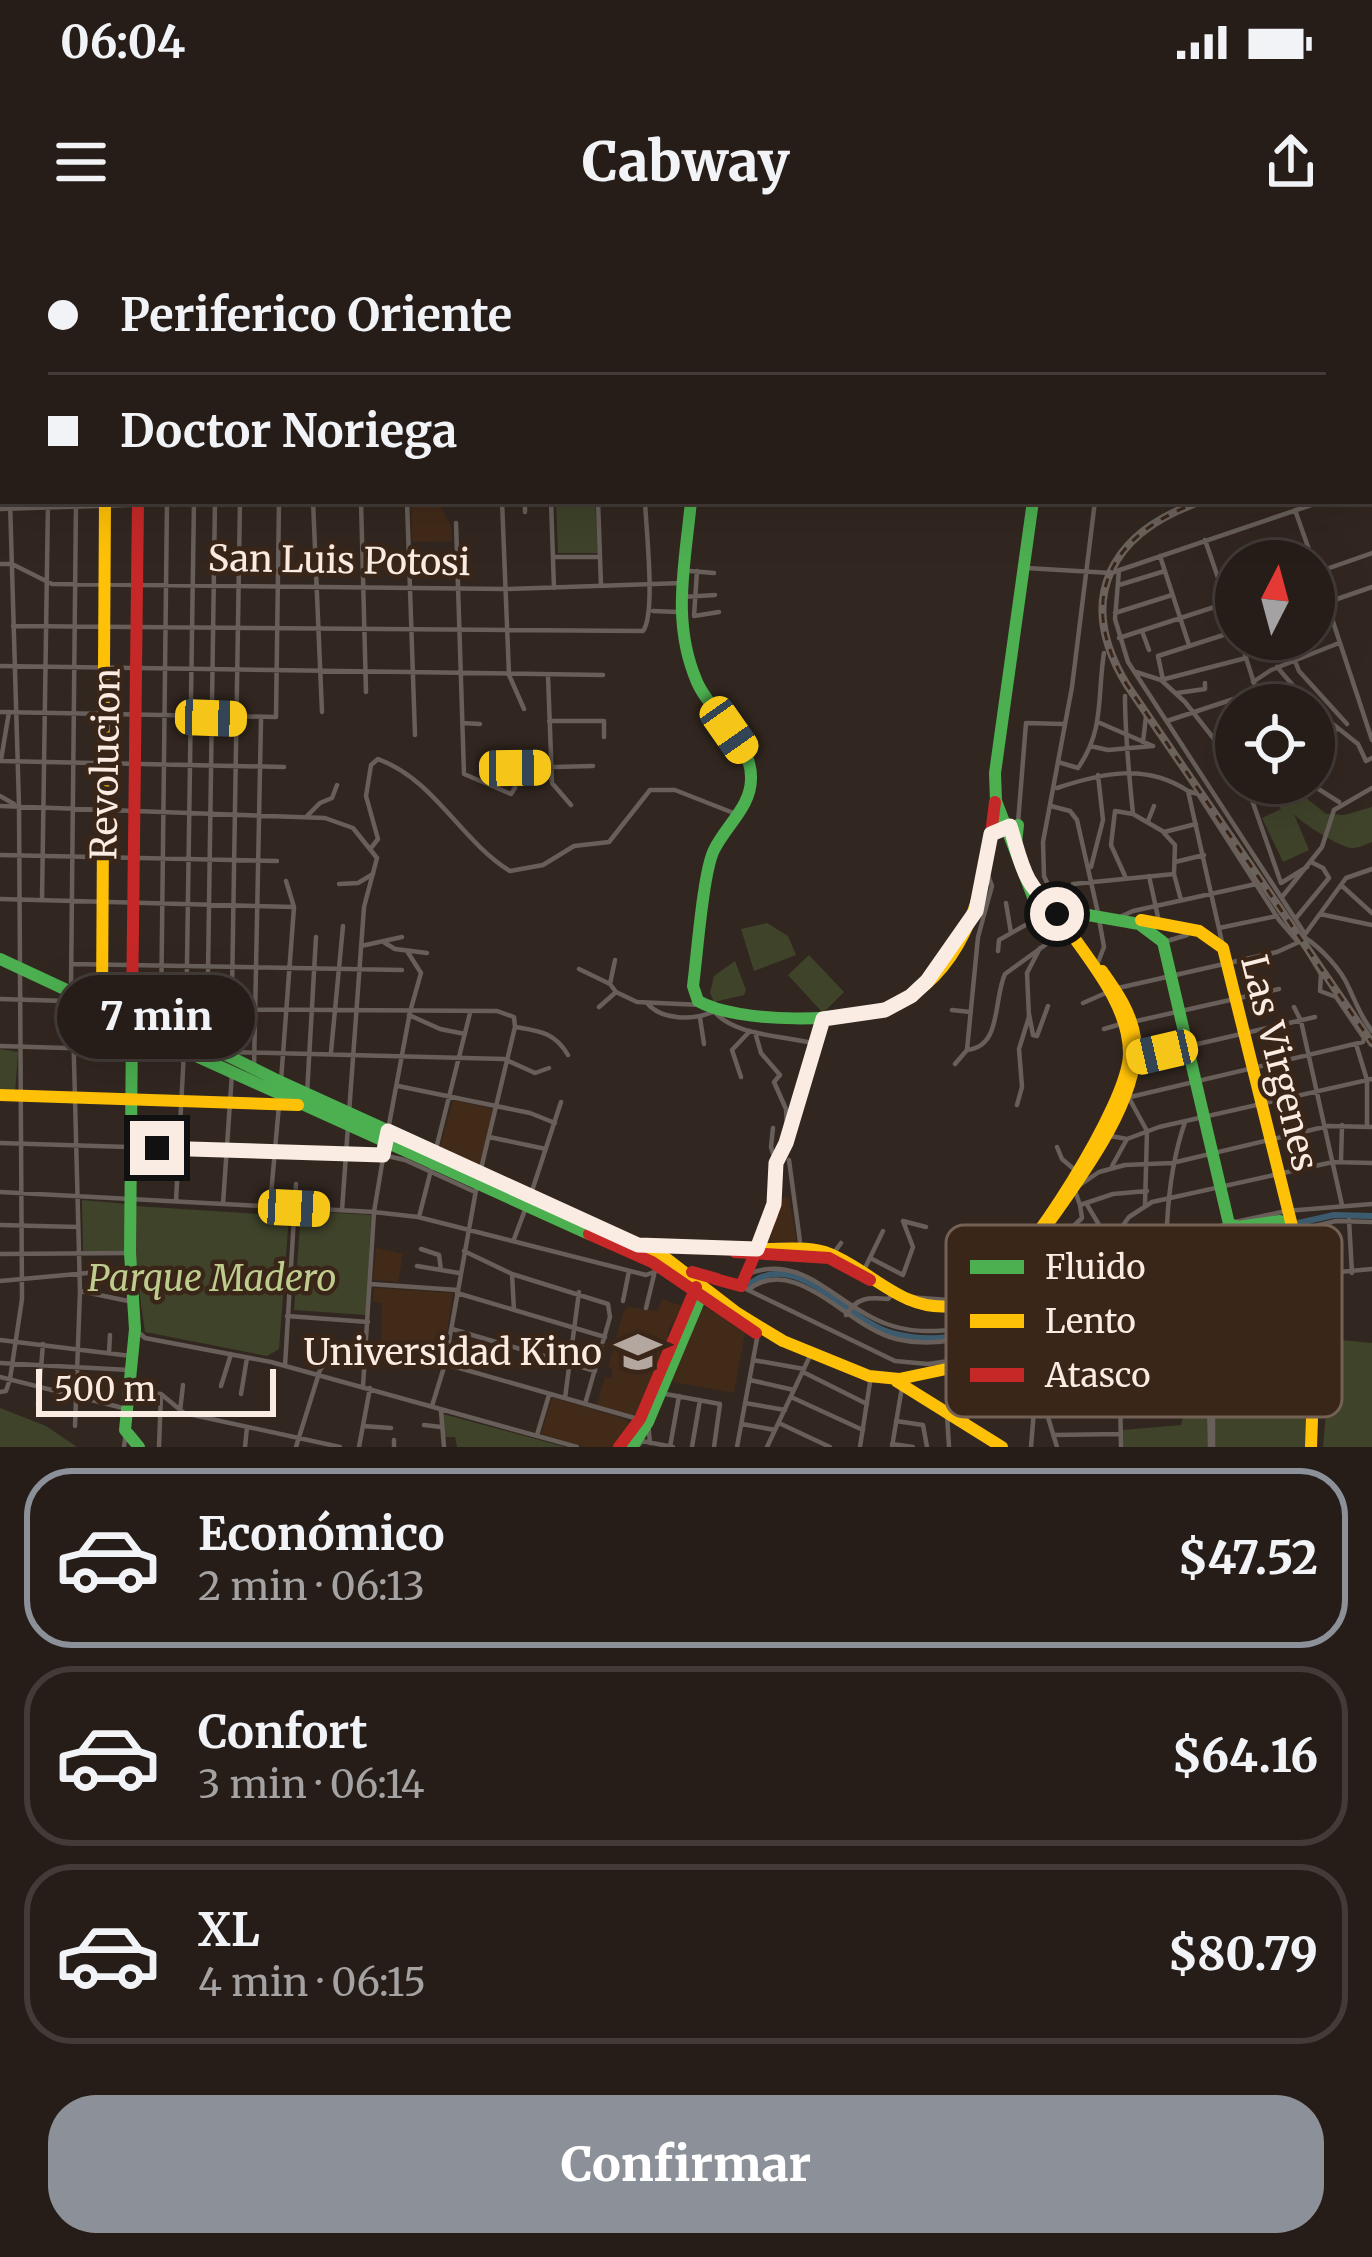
<!DOCTYPE html>
<html lang="es">
<head>
<meta charset="utf-8">
<style>
	body { margin:0; font-family:Merriweather,serif; background:#322a25; color:#f1f3f6; height:100vh; display:flex; flex-direction:column; font-size:45px; white-space:nowrap }
	* { box-sizing:border-box; margin:0 }
	p { font-size:39px; color:#a4a2a2 }
	.icon { flex:none; width:66px; height:66px; fill:none; stroke:currentColor; stroke-width:2; stroke-linecap:round; stroke-linejoin:round }
	.map { position:relative; height:1207px; overflow:hidden }
	.drawer { display:flex; flex-direction:column; background:#261d18; flex:1 }
	.drawer>* { flex:none }
	.hud { position:absolute; left:0px; top:0px; width:1374px; height:264px; box-shadow:0 12px 48px #0002,0 0 0 3px #423b37; display:grid; align-content:center; height:264px; padding:0 48px; background:#261d18 }
	.needle { width:78px; rotate:6deg }
	.controls { position:absolute; left:1215px; top:300px; display:grid; gap:24px }
	.controls a { display:grid; place-items:center; width:120px; height:120px; border-radius:50%; background:#261d18; box-shadow:0 12px 48px #0002,0 0 0 3px #423b37; font-size:60px }
	.scale { position:absolute; left:36px; bottom:30px; width:240px; box-sizing:border-box; padding-left:12px; border:6px solid #faece3; border-top:0; font-size:33px; line-height:42px; white-space:nowrap; color:#faece3; -webkit-text-stroke:9px #3a2618; paint-order:stroke }
	.end { position:absolute; width:54px; height:54px; margin:-27px; border:15px solid #faece3; background:#111; box-shadow:0 0 0 6px #111 }
	.from { border-radius:50% }
	.bubble { position:absolute; height:84px; border-radius:42px; background:#261d18; box-shadow:0 12px 48px #0002,0 0 0 3px #423b37; font-size:39px; font-weight:800; line-height:84px; text-align:center }
	.car { position:absolute; width:36px; height:72px; margin:-36px -18px; border-radius:15px; box-shadow:0 0 9px 3px #0007; background:linear-gradient(#f5c518 24%,#345 0 40%,#f5c518 0 76%,#345 0 86%,#f5c518 0) }
	.hud b { display:flex; align-items:center; gap:42px; height:114px; font-size:45px }
	.hud b+b { border-top:3px solid #423b37 }
	.hud i { width:30px; height:30px; background:#f1f3f6 }
	ul { padding:21px 0 0; list-style:none }
	li { display:flex; align-items:center; gap:36px; height:180px; margin:0 24px 18px; padding:0 24px; border:6px solid #423b37; border-radius:48px }
	li div { flex:1 }
	li b { display:block; font-size:45px }
	li em { font-style:normal; font-weight:800 }
	li.on { border-color:#8c9099 }
	li>.icon { width:108px; height:108px; stroke-width:1.5 }
	.action { display:flex; gap:24px; margin-top:auto; padding:24px 48px }
	.action a { flex:1; height:138px; border-radius:48px; background:#8c9099; color:#fff; font-size:48px; font-weight:800; line-height:138px; text-align:center }
	.status { display:flex; justify-content:space-between; align-items:center; height:84px; padding:0 60px; background:#261d18; direction:ltr }
	.status svg { height:33px; fill:currentColor }
	header { display:flex; justify-content:space-between; align-items:center; height:156px; padding:0 48px; background:#261d18; font-size:54px; font-weight:800 }
	.map>svg:first-child { display:block }
</style>
</head>
<body>
<div class="status"><b>06:04</b><svg viewBox="0 0 49 12"><path d="M0 12V9h3v3zM5 12V6h3v6zM10 12V3h3v9zM15 12V0h3v12zM26 1h20v11H26zM47 4h2v5h-2z"/></svg></div>
<header><svg class="icon" aria-label="menu" viewBox="0 0 24 24"><path d="M4 6h16M4 12h16M4 18h16"/></svg>Cabway<svg class="icon" aria-label="share" viewBox="0 0 24 24"><path d="M12 15V3M7 8l5-5 5 5M5 13v7h14v-7"/></svg></header>
<div class="map">
<svg width="1372" height="1207" viewBox="0 0 1372 1207">
	<rect width="100%" height="100%" fill="#322720"/>
	<path fill="#422a19" d="M411 261H438L452 288V301L412 302Z
		M453 860 493 869 480 929 439 911Z
		M779 957 789 958 797 1003H763Z
		M376 1008 403 1014 398 1042 373 1040Z
		M374 1048 453 1053 445 1105 381 1101 382 1063 373 1062Z
		M662 1059 682 1066 668 1092V1104L638 1176 597 1165 605 1137 611 1138 613 1129 608 1127 623 1074 627 1067 657 1071Z
		M708 1068 745 1093 734 1153 668 1141 698 1069Z
		M552 1158 609 1174 634 1183 615 1207H586L541 1194Z"/>
	<path fill="#3f432a" d="M556 261H595L598 313H558Z
		M1268 543H1288L1326 574 1344 575 1372 567V602C1367 604 1359 608 1353 608 1342 609 1300 582 1294 574L1309 610 1283 622 1262 578 1281 569 1268 550Z
		M767 683 788 696 796 715 754 731 741 689Z
		M809 715 844 752 823 773 788 735Z
		M735 721 746 750 744 755 714 762 710 753 714 736Z
		M135 773 279 844 278 852 135 786Z
		M0 809 18 812 15 854H0Z
		M82 960 127 964V1012L83 1011Z
		M135 966 289 976 279 1109 267 1116 145 1092 134 1015Z
		M301 971 371 975 366 1075 294 1070Z
		M1322 1098 1372 1103V1207H1323L1326 1171Z
		M0 1168 46 1186 77 1207H0Z
		M1207 1169 1208 1207H1123V1190L1181 1185 1185 1170Z
		M1214 1169 1310 1175 1307 1207H1215Z
		M443 1174 565 1207H457L455 1197H445Z"/>
	<g fill="none" stroke-linecap="round" stroke-linejoin="round">
		<path stroke="#3c5b6e" stroke-width="6" d="M747 1046C797 1004 845 1082 895 1094 982 1114 1005 1060 1075 1033L1334 975 1372 976
			M626 1207 645 1176"/>
		<path stroke="#685f5a" stroke-width="4.5" d="M786 0 815 3
			M855 0 883 3
			M1148 0 1170 3
			M1215 0V3
			M1273 0 1274 3
			M1330 0 1331 3
			M28 3 29 0
			M416 3V0
			M492 3V0
			M525 3V0
			M533 3 534 0
			M566 3 567 0
			M641 3V0
			M716 3 717 0
			M1018 3V0
			M1128 3 1129 0
			M1186 3V0
			M1279 3 1304 0
			M1371 40H1372
			M0 41 3 40
			M0 125H3
			M0 157H3
			M0 214H3
			M1371 245H1372
			M313 261 322 472
			M361 261 366 452
			M407 261 415 495
			M502 261 509 435 524 469
			M525 261V272
			M551 261 554 348
			M598 261 601 345
			M0 269 255 261
			M1295 270 1313 321
			M456 283 464 534 511 554 515 548 514 515
			M1205 300 1236 390
			M1160 316 1189 405
			M553 317H600
			M0 324H12L52 344 505 349 683 343
			M1314 324 1372 500
			M1026 328 1111 333 1323 261
			M1119 330 1115 379 1128 422 1305 694
			M690 331 714 333
			M697 331 694 376 719 372
			M1315 333 1372 313
			M1119 345 1165 331
			M682 357 715 355
			M1314 367 1372 347
			M653 371 678 372
			M1115 373 1172 355
			M13 386 643 391C656 374 646 289 645 261
			M1142 391 1149 410
			M1119 398 1236 360
			M1240 399 1261 465
			M1286 399 1299 431 1347 484
			M0 426 603 435
			M1277 427 1310 465
			M1136 432 1161 440 1246 418
			M548 435 552 543 571 565
			M1161 440 1185 462 1236 527
			M1163 440 1158 416 1236 391
			M1253 442 1271 430 1339 403
			M1177 453 1205 449V443
			M1125 456C1125 497 1129 534 1133 574
			M1314 469 1358 504 1366 521 1372 518
			M0 472 276 477 279 261
			M549 481H604V497
			M1167 481 1255 452 1275 465
			M462 483 480 484
			M1100 483 1153 506
			M1143 502 1146 476
			M1314 504 1324 509 1328 496 1336 490
			M1090 506 1108 510 1153 506
			M1 520 9 472
			M0 521 284 527
			M1058 522 1078 528C1105 489 1097 456 1104 413
			M515 528 593 526
			M1246 543 1281 643
			M1309 543 1339 562
			M1057 548C1102 533 1146 523 1188 551L1222 702
			M1188 551 1198 554 1279 680 1298 702
			M0 556 14 564
			M0 566 325 578 353 588 377 618 364 667 349 873
			M1051 566 1070 571 1077 580 1098 673
			M307 576 320 563 332 558 337 545
			M1148 581 1154 566
			M1018 583 1026 483 1063 484
			M1164 593 1175 605 1174 634 1181 660
			M371 608 378 599 366 556 371 525 378 519C435 540 460 600 510 631L543 625 574 606 609 602 650 550H675L736 574
			M0 615 277 621
			M1175 622 1204 615
			M1091 627 1103 580 1098 535
			M986 630 992 646 978 697 967 810C1002 807 993 760 1005 734L1052 700 1042 667
			M1125 636 1111 605 1115 571 1133 574 1164 592 1196 584
			M1149 636 1158 677
			M1281 643 1307 627
			M339 644 358 643 373 634
			M1073 644 1174 634
			M1341 645 1372 673
			M1282 657 1322 607 1334 570 1372 548
			M0 659 294 667
			M42 660 48 261
			M1006 663 1011 693
			M1057 665 1044 636 1043 602 1072 447 1095 261
			M1320 674 1372 685
			M1122 676 1133 671 1256 644
			M1296 678 1329 638 1323 628 1311 622
			M1219 688 1277 676
			M1306 693 1346 638 1372 629
			M1304 697C1321 708 1341 729 1349 748 1356 763 1361 777 1372 791
			M1164 702 1187 695
			M385 703 395 709 427 713
			M361 706 402 697
			M998 711 999 700 1045 674
			M71 724 402 730
			M1097 725 1104 707 1099 679
			M579 729 610 744 616 752
			M610 744 615 720
			M71 747 76 261
			M1118 748 1277 712 1299 702
			M0 759 66 761
			M647 763C662 781 693 780 713 772
			M1083 763 1108 752
			M599 767 616 752 637 762 702 765
			M1294 767 1301 781 1342 965
			M161 769 497 771 514 777 515 787
			M712 769C733 797 784 795 816 804
			M952 770 970 772
			M1029 774 1033 795 1037 796 1048 766
			M409 775 440 789 465 794
			M161 777 167 261
			M700 778 704 804
			M1132 782 1279 749
			M515 787C539 791 555 792 568 815
			M186 789 194 261
			M1104 789 1121 784
			M755 792 761 813 780 835 774 842 786 869 787 887
			M207 801 215 261
			M1356 804 1367 840V886
			M0 806 132 810
			M231 812 504 819 535 833 549 828
			M331 812 343 686
			M231 813 240 261
			M1137 818 1315 777
			M955 824 967 810
			M254 828 261 480
			M741 837 732 810 750 791
			M281 841 294 667 286 641
			M398 846 530 873 555 883
			M307 854 316 697
			M1126 858 1363 802 1364 798 1336 757 1320 751 1321 734 1301 701
			M1129 858 1147 891 1145 965
			M1017 865 1022 847 1019 809 1029 777 1027 733 1040 708
			M773 888 771 907 776 923
			M388 890 410 772 421 733 407 711
			M1105 895 1127 899 1159 887 1372 839
			M489 897 546 909
			M0 903 383 915 405 920 475 952
			M1057 907 1062 919 1075 930
			M435 913 470 773
			M789 920 801 1009
			M1341 921 1342 885
			M1112 926 1127 899
			M480 933 515 787
			M1074 949 1099 932 1125 925 1172 923 1328 886 1372 887
			M1075 951 1080 965 1113 954 1147 951
			M0 952 374 972 418 977 646 1035 657 1031
			M531 954 561 862
			M176 961 184 811
			M1086 963 1117 1015
			M223 964 232 833
			M270 966 279 865
			M342 970 348 886
			M419 977 431 930
			M1349 980 1352 1033
			M1235 982 1286 971 1372 964
			M0 985 78 987
			M1143 989 1147 1011
			M1294 991 1336 981 1372 982
			M514 999 525 970
			M1167 1001 1224 985
			M675 1002 720 1004
			M1110 1003 1129 977 1152 962 1333 922 1372 923
			M421 1009 439 1015 441 1030
			M464 1011 512 1034 608 1064 610 1077 585 1164
			M0 1014 130 1013
			M833 1014 841 1003
			M870 1018 903 1035 913 1007 903 981 926 987
			M1076 1023 1063 996 1082 978 1080 965
			M417 1026 459 1033
			M864 1030 883 991
			M512 1034 514 1070
			M746 1035C801 1010 836 1065 884 1083 909 1093 934 1092 960 1089
			M1306 1035 1372 1029
			M1007 1040 1063 1025 1165 1008
			M1207 1040 1216 1095 1209 1162 1210 1207
			M1211 1040 1220 1095 1213 1162V1207
			M0 1041 131 1029
			M370 1044 458 1050
			M1118 1045 1121 1207
			M746 1049 895 1121 928 1124 963 1119
			M748 1050C795 1012 847 1087 896 1099 938 1109 974 1097 1012 1077
			M80 1051 133 1062
			M457 1053 605 1097
			M908 1057 948 1060 987 1045
			M623 1061 629 1031
			M1083 1061 1084 1121
			M646 1068 654 1035
			M1008 1068 1035 1048 1032 1033
			M1120 1072 1300 1070
			M1083 1074H1100L1101 1097
			M846 1075C857 1057 869 1057 888 1059L895 1052
			M287 1076 368 1082
			M135 1089 145 1098 271 1122 577 1207
			M452 1089 595 1131
			M1027 1091 1034 1131 1057 1207
			M1083 1098 1306 1094
			M0 1100 131 1116
			M109 1113 110 1095
			M753 1120 804 1129
			M1169 1120C1167 1041 1159 957 1185 882
			M1033 1122 1309 1118
			M0 1123 129 1130
			M285 1126 296 944
			M959 1130 968 1184
			M803 1132 867 1164
			M0 1137 127 1169
			M750 1140 794 1150
			M221 1146 231 1114
			M363 1146 374 972 384 912
			M1038 1147 1310 1143
			M129 1151 161 1154 184 1173 340 1207
			M0 1152 6 1151 10 1139 22 1059 19 566 10 261
			M660 1153 720 1164 714 1207
			M241 1154 247 1118
			M791 1157 863 1190
			M565 1158 579 1052
			M745 1163 785 1170
			M38 1164 43 1104
			M432 1166 445 1124 476 950
			M180 1171 183 1145
			M441 1171 444 1207
			M1047 1171 1198 1166 1310 1170
			M947 1175 949 1207
			M896 1181 923 1185 927 1207
			M648 1182 650 1203
			M742 1184 775 1190
			M781 1184 830 1207
			M424 1185 441 1187
			M75 1186 80 1051 73 783 79 764
			M363 1186 391 1188
			M537 1195 549 1155
			M1053 1195 1119 1194
			M394 1200V1207
			M892 1204 913 1207
			M124 1207 126 1192
			M159 1207 161 1154
			M245 1207 247 1187
			M296 1207 320 1130 331 1115 337 1114 445 1124 638 1179
			M359 1207 370 1148
			M637 1207 642 1201 673 1207
			M670 1207 679 1156
			M692 1207 700 1160
			M737 1207 758 1093
			M767 1207 809 1118
			M860 1207 871 1136
			M892 1207 902 1147
			M1031 1207 1034 1170"/>
		<path stroke="#4caf50" stroke-width="12" d="M140 0V3
			M256 0 285 3
			M320 0 344 3
			M69 3 74 0
			M1371 89H1372
			M0 97 3 92
			M691 261C685 325 671 382 697 442 711 474 751 501 751 537 752 566 726 585 714 610 703 632 697 716 693 746L698 761C738 784 852 783 894 765
			M1033 261 995 533 996 561 1033 657 1054 669 1139 684 1163 702 1229 984 1238 987 1280 981 1290 994 1292 1007
			M1016 603 1018 585
			M0 719 71 752 132 768 281 842 532 956
			M68 758 589 994
			M132 787 130 1013 135 1089 125 1190 139 1207
			M1281 1040 1296 1043 1302 1054
			M1052 1073C1132 1027 1218 1040 1306 1035
			M632 1207 648 1182 701 1056"/>
		<path stroke="#ffc107" stroke-width="12" d="M98 0V3
			M1068 0V3
			M52 3 55 0
			M0 78 3 73
			M1371 98H1372
			M1141 680 1199 691 1223 708 1292 986
			M102 762 105 261
			M894 765C961 734 982 661 991 594L1009 586
			M0 855 298 865
			M532 956 667 1019 737 1073 783 1101 869 1136 899 1139 956 1127 1052 1073
			M639 1005C681 1006 724 1007 766 1009 786 1009 811 1006 830 1014 872 1031 902 1072 952 1066 965 1065 976 1061 986 1053 1027 1021 1128 865 1129 814 1129 760 1082 713 1055 670
			M1292 1007 1314 1121 1311 1207
			M1021 1022C1058 966 1143 867 1135 798 1131 772 1117 752 1102 731
			M896 1141 1002 1207"/>
		<path stroke="#c62828" stroke-width="12" d="M991 594 995 562
			M132 772 138 261
			M589 994 652 1022 756 1093
			M735 1012 829 1018 870 1040
			M692 1032 717 1039
			M715 1039 741 1046 772 975 776 923 786 903 823 779
			M619 1207 640 1179 696 1047"/>
		<g stroke="#6b625c" stroke-width="8">
			<path id="rail" d="M1371 204H1372
				M1202 261C1111 292 1074 358 1127 445L1372 803"/>
		</g>
		<use href="#rail" stroke="#3a2618" stroke-width="3" stroke-dasharray="9" stroke-linecap="butt"/>
	</g>
	<g fill="none" stroke-linecap="round" stroke-linejoin="round">
		<path stroke="#faece3" stroke-width="15" d="M157 908 383 915 388 891 638 1005 757 1009 774 964 776 923 786 903 823 779 885 770 911 756 927 741 976 671 991 594 1010 586C1020 616 1024 653 1057 665L1064 678 1060 680 1057 674"/>
	</g>
	<defs>
		<g id="university-bare" transform="scale(3.6)"><path d="M0-5L7-2L0 1L-7-2ZM-4 1L0 2.5L4 1V4Q0 6-4 4Z" fill="#b4a79f" stroke="#3a2618" stroke-width="2.5" paint-order="stroke"/></g>
	</defs>
	<g fill-rule="evenodd">
		<use href="#university-bare" x="638" y="1112"/>
	</g>
	<g text-anchor="middle" stroke-width="9" stroke-linejoin="round" paint-order="stroke">
		<g font-size="36" fill="#faece3" stroke="#3a2618">
			<text transform="translate(339 320) rotate(1)" y="13">San Luis Potosi</text>
			<text transform="translate(105 524) rotate(-89)" y="13">Revolucion</text>
			<text transform="translate(1280 823) rotate(76)" y="13">Las Virgenes</text>
		</g>
		<g font-size="36" font-style="italic" fill="#becc8e" stroke="#3a2618">
			<text x="212" y="1051">Parque Madero</text>
		</g>
		<g font-size="36" fill="#faece3" stroke="#3a2618" text-anchor="end">
			<text x="602" y="1125">Universidad Kino</text>
		</g>
	</g>
	<rect x="946" y="985" width="396" height="192" rx="18" fill="#3a2618" stroke="#746155" stroke-width="3"/>
	<rect x="970" y="1020" width="54" height="14" fill="#4caf50"/>
	<rect x="970" y="1074" width="54" height="14" fill="#ffc107"/>
	<rect x="970" y="1128" width="54" height="14" fill="#c62828"/>
	<g font-size="33" fill="#faece3">
		<text x="1045" y="1039">Fluido</text>
		<text x="1045" y="1093">Lento</text>
		<text x="1045" y="1147">Atasco</text>
	</g>
</svg>
<div class="controls">
<a><svg class="needle" viewBox="-14 -14 28 28"><path d="M0-13l5 13h-10z" fill="#e53935"/><path d="M0 13l5-13h-10z" fill="#a4a2a2"/></svg></a>
<a><svg class="icon" aria-label="locate" viewBox="0 0 24 24"><circle cx="12" cy="12" r="6"/><path d="M12 2v4M12 18v4M2 12h4M18 12h4"/></svg></a>
</div>
<div class="scale">500 m</div>
<i class="end from" style="left:1057px;top:674px"></i>
<i class="end" style="left:157px;top:908px"></i>
<div class="bubble" style="left:57px;top:735px;width:198px">7 min</div>
<i class="car" style="left:211px;top:478px;rotate:92deg"></i>
<i class="car" style="left:729px;top:490px;rotate:145deg"></i>
<i class="car" style="left:515px;top:528px;rotate:89deg"></i>
<i class="car" style="left:1162px;top:812px;rotate:257deg"></i>
<i class="car" style="left:294px;top:968px;rotate:93deg"></i>
<div class="hud">
<b><i class="from"></i>Periferico Oriente</b>
<b><i></i>Doctor Noriega</b>
</div>
</div>
<section class="drawer">
<ul>
<li class="on"><svg class="icon" aria-label="car" viewBox="0 0 24 24"><path d="M5 17H2v-5l4-1 3-4h7l3 4 3 1v5h-3M9 17h6M6 11h13"/><circle cx="7" cy="17" r="2"/><circle cx="17" cy="17" r="2"/></svg><div><b>Económico</b><p>2 min · 06:13</p></div><em>$47.52</em></li>
<li><svg class="icon" aria-label="car" viewBox="0 0 24 24"><path d="M5 17H2v-5l4-1 3-4h7l3 4 3 1v5h-3M9 17h6M6 11h13"/><circle cx="7" cy="17" r="2"/><circle cx="17" cy="17" r="2"/></svg><div><b>Confort</b><p>3 min · 06:14</p></div><em>$64.16</em></li>
<li><svg class="icon" aria-label="car" viewBox="0 0 24 24"><path d="M5 17H2v-5l4-1 3-4h7l3 4 3 1v5h-3M9 17h6M6 11h13"/><circle cx="7" cy="17" r="2"/><circle cx="17" cy="17" r="2"/></svg><div><b>XL</b><p>4 min · 06:15</p></div><em>$80.79</em></li>
</ul>
<div class="action"><a>Confirmar</a></div>
</section>
</body>
</html>
